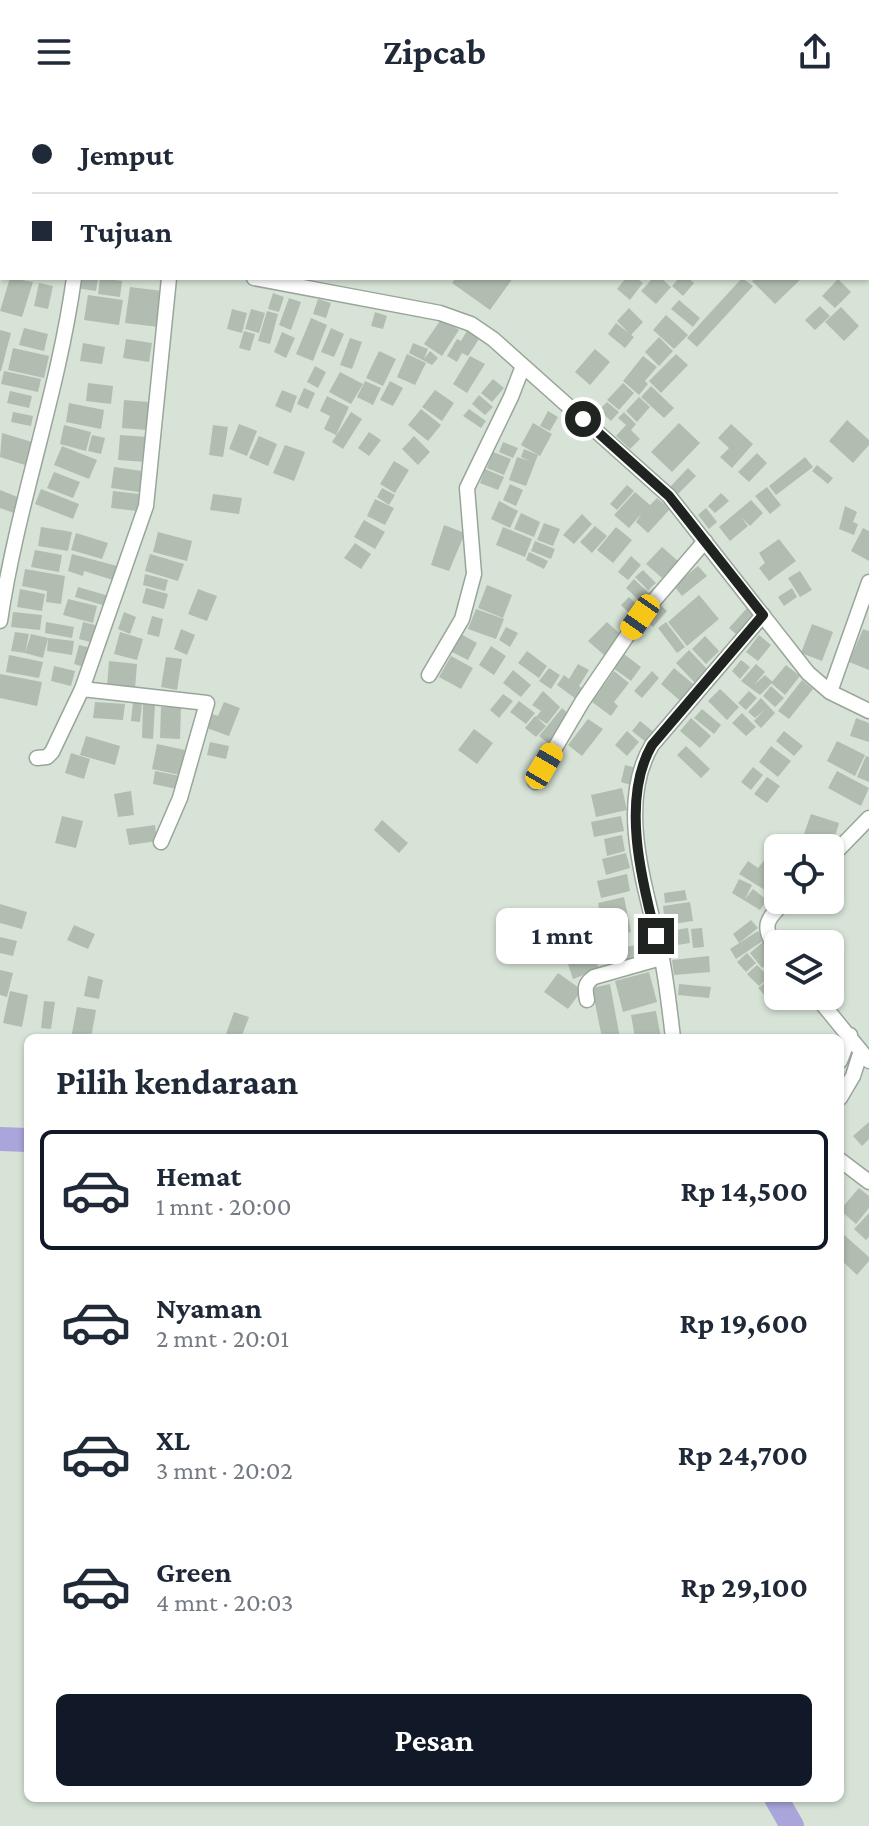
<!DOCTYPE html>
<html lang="id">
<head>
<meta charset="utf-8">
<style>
	body { margin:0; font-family:"Crimson Pro",serif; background:#f6f6f7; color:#1f2937; height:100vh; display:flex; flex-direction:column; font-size:30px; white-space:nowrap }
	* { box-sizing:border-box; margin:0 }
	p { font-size:26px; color:#747a83 }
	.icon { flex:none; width:44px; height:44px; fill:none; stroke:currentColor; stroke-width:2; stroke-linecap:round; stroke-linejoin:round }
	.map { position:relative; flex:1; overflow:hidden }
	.panel { position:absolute; left:24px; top:930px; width:820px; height:768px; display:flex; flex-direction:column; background:#fff; border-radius:12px; box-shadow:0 2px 6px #0004 }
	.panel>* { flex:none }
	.banner { position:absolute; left:0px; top:0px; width:870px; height:176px; box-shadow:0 2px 6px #0004; display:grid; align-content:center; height:176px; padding:0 32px; background:#fff }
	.buttons { position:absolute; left:764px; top:730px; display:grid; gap:16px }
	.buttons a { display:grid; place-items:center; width:80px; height:80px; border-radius:12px; background:#fff; box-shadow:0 2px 6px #0004; font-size:40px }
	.end { position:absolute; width:36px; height:36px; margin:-18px; border:10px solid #202420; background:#fff; box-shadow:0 0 0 4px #fff }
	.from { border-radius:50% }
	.bubble { position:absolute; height:56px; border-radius:12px; background:#fff; box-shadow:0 2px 6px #0004; font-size:26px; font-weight:700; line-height:56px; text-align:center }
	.car { position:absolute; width:24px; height:48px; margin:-24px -12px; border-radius:10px; box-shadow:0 0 6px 2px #0007; background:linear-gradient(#f5c518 24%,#345 0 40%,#f5c518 0 76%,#345 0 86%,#f5c518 0) }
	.banner b { display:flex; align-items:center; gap:28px; height:76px; font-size:30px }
	.banner b+b { border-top:2px solid #e0e1e3 }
	.banner i { width:20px; height:20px; background:#1f2937 }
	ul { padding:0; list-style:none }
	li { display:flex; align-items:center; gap:24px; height:120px; margin:0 16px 12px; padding:0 16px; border:4px solid transparent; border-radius:12px }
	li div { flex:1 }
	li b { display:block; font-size:30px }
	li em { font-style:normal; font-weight:700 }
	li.active { border-color:#111827 }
	li>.icon { width:72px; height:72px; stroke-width:1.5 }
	h2 { padding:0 32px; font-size:36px; line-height:96px }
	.cta { display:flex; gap:16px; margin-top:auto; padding:16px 32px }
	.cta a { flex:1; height:92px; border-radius:12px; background:#111827; color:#fff; font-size:32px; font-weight:700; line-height:92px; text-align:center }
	header { display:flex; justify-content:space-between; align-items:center; height:104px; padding:0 32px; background:#fff; font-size:36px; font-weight:700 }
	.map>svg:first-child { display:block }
</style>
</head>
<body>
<header><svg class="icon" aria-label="menu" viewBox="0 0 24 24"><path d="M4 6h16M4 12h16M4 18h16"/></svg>Zipcab<svg class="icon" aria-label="share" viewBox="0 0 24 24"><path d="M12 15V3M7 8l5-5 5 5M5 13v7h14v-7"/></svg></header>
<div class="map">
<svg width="869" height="1722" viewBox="0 0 869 1722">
	<rect width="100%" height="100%" fill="#d7e3d7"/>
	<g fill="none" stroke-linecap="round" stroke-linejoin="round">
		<path stroke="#aaa5db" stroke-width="24" d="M0 1035 28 1036
			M776 1694 792 1722"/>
	</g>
	<path fill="#b2bdb2" d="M10 174 33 178 22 213 0 207Z
		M77 174H98L96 187 76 184Z
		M100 174 122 177 120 193 98 190Z
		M456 174H513L490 206 452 179Z
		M626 174H637L643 179 630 196 617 185Z
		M653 174H661L671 183 656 200 641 187Z
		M679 174H688L694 179 683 192 672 182Z
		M742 174 753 182 697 243 687 234Z
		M756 174H802L775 200 752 177Z
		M838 175 851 188 835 204 822 192Z
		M39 179 53 182 48 205 34 202Z
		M130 183 163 187 159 223 125 219Z
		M273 189 284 193 279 208 268 205Z
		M88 191 123 196 119 221 84 216Z
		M289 194 301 198 291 226 279 221Z
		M318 195 331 199 326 214 313 210Z
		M679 196 700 214 693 223 671 205Z
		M820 202 830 212 815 226 805 216Z
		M841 203 859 222 844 237 825 218Z
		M629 204 643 218 631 231 617 217Z
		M232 205 247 209 242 229 227 225Z
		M251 205 265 209 259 229 245 225Z
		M267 207 278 210 270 240 258 237Z
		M375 208 387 212 383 225 371 222Z
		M666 211 688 231 674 245 653 226Z
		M311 214 327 221 313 257 296 250Z
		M442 214 459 226 442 252 424 240Z
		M616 219 634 233 625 244 608 230Z
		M24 224 48 230 44 247 19 241Z
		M331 224 344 230 334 253 321 248Z
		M468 225 481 232 468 252 462 249 457 258 447 252 457 235 461 237Z
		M0 226 11 229 1 267H0Z
		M244 227 255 230 250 247 239 244Z
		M282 228 295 234 286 254 274 248Z
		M659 233 673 247 659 262 645 248Z
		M350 234 362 238 352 265 340 261Z
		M126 235 152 239 149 258 123 254Z
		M83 239 105 243 102 260 80 257Z
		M413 239 428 245 424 255 430 247 438 254 432 261 409 249Z
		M13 244 49 252 44 274 8 266Z
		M595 245 610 258 590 281 575 268Z
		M379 247 396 255 383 282 366 274Z
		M407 250 426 259 415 281 397 273Z
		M676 250 688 261 661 289 649 277Z
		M470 252 485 260 467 289 453 280Z
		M643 252 657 263 645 277 648 280 639 291 623 277Z
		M315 262 326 268 318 284 307 278Z
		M4 267 41 275 38 288 1 280Z
		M340 268 363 280 351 300 329 288Z
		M493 275 504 284 492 298 481 289Z
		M365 277 381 284 373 301 357 293Z
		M390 277 403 284 393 302 380 296Z
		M88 279 113 282 111 300 86 297Z
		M623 279 634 289 619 306 607 296Z
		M651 282 674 304 664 314 641 293Z
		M304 284 315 289 308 305 297 300Z
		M282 286 297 292 291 309 275 302Z
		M435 286 454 299 442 317 422 303Z
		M10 287 32 292 29 304 7 299Z
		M479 291 493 303 485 311 472 300Z
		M327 292 349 303 336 331 324 325 330 312 320 307Z
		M639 293 650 303 637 318 626 307Z
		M124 296 149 298 147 326 122 324Z
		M607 298 619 308 611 317 599 306Z
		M69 299 104 306 101 325 66 318Z
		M421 305 441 321 428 337 408 321Z
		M469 305 486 317 481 324 463 312Z
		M548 307 558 313 550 327 540 322Z
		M13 308 33 312 31 322 11 318Z
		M351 308 362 315 343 345 332 338Z
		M624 308 636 320 631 326 640 335 630 345 616 332 626 321 618 314Z
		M847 316 869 336V341L853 359 829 337Z
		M533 319 552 330 540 352 521 341Z
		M679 319 700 339 672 368 651 348Z
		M239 320 257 327 247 352 229 345Z
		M731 320 753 340 732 364 720 353 729 344 718 334Z
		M64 321 91 328 86 347 60 340Z
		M213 321 228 323 223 353 209 351Z
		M369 328 381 336 369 352 358 344Z
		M2 329 32 338 25 361 0 353Z
		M92 331 105 334 101 350 88 347Z
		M120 331 148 333 146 358 118 356Z
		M259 332 277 340 268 362 249 354Z
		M414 332 430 348 418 361 402 345Z
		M503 338 518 344 513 354 499 348Z
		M285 341 305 348 294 377 273 369Z
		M62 342 97 356 89 375 54 361Z
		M524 345 538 351 526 382 509 376 517 353 530 357 521 353Z
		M493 348 511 355 504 371 487 364Z
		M757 349 767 359 749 378 738 368Z
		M805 353 813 363 776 391 769 382Z
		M394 357 409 366 395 389 380 380Z
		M817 361 833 374 828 380 812 367Z
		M114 363 142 367 139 388 111 384Z
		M688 364 696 372 677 391 669 384Z
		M485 365 504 373 498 386 480 379Z
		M54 368 80 378 73 394 47 384Z
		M510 380 523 386 516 402 503 396Z
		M627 381 634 387 617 406 610 400Z
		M767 383 781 401 770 410 755 392Z
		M382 384 395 391 389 401 377 393Z
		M41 385 79 400 73 415 35 400Z
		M0 386 20 394 14 409 0 404Z
		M113 387 139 390 137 407 111 404Z
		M635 388 650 401 657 394 670 405 648 429 636 418 642 409 629 424 614 411Z
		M721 389 729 397 715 409 708 402Z
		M213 390 242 394 239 410 210 406Z
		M375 395 394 404 385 421 367 412Z
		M751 396 763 409 750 422 741 413 748 422 730 437 719 423Z
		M499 397 518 407 510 424 491 415Z
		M845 402 857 408 853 418 858 420 854 431 839 425Z
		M706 404 717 418 709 425 698 411Z
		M521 409 540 418 534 433 514 425Z
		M582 410 592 420 574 440 563 431Z
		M364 416 385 428 375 445 354 433Z
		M544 419 560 425 553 442 537 436Z
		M444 421 465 429 449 467 431 461Z
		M595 422 607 432 592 449 580 438Z
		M41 423 72 428 68 447 38 442Z
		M503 423 532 435 525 453 496 441Z
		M616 423 632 436 613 459 597 446Z
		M863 424 869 427V457L851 447Z
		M158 428 192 437 187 457 153 448Z
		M76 429 108 439 102 455 71 446Z
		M779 435 796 457 769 477 759 464 765 459 759 449Z
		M535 437 555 445 551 455 531 447Z
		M355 439 371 450 361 465 344 454Z
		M662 443 678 457 662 474 646 460Z
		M35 446 62 451 59 468 31 463Z
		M529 448 548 457 544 465 526 456Z
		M72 450 117 462 113 476 84 467 83 472 68 467Z
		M150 450 184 460 178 477 145 467Z
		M631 452 641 461 628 476 618 468Z
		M698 462 707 472 682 492 674 482Z
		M25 465 65 472 61 500 46 498 47 487 22 482Z
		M643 466 656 479 648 486 635 473Z
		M800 467 812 486 800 493 788 474Z
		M145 470 168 476 165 487 143 481Z
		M634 475 652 492 644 501 626 484Z
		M487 481 512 491 503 514 478 504Z
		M78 483 109 492 106 502 75 493Z
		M146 484 168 490 164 505 142 499Z
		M792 484 797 493 784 502 778 493Z
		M20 485 45 490 42 507 17 503Z
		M198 485 217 492 207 517 188 510Z
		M699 491 719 515 687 542 668 518Z
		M629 493 641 505 633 513 621 501Z
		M68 495 97 502 93 519 63 511Z
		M659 500 667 507 653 523 645 516Z
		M747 504 755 511 737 531 729 524Z
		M476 505 504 515 496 535 468 525Z
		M13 508 42 511 40 526 11 523Z
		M124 508 136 513 130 530 118 525Z
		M152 512 163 515 159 533 147 530Z
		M46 518 74 523 72 534 45 529Z
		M83 518 99 522 94 539 79 535Z
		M607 518 622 532 604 551 588 537Z
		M666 518 685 543 677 549 658 524Z
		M812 520 833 528 822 557 801 549Z
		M506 523 518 529 510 543 499 536Z
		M181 525 195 531 187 551 174 545Z
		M863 525 869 527V566L849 558Z
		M15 528 29 530 25 549 11 547Z
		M120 528 143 535 137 556 114 550Z
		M31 530 48 534 43 554 25 549Z
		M461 530 477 539 468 556 452 548Z
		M759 531 771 541 758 557 746 548Z
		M705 532 719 547 706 560 692 545Z
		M48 534 74 537 72 551 47 547Z
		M79 541 92 544 87 564 74 560Z
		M491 542 506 552 494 571 479 561Z
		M689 546 708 566 695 579 676 559Z
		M527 547 547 562 539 574 518 559Z
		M624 550 641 563 631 577 613 564Z
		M9 551 43 558 39 574 6 568Z
		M451 552 473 564 461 585 439 573Z
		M166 553 182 555 177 586 161 583Z
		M741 556 750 563 740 575 732 567Z
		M109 557 137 560 135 585 107 583Z
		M578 560 589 566 579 582 583 585 576 595 557 581 564 571 569 575Z
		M756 560 765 568 754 581 765 571 773 578 760 591 741 577Z
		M786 561 800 572 785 591 771 579Z
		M54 562 75 567 71 582 51 577Z
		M549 564 560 571 551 585 539 577Z
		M674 564 699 585 685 601 661 580Z
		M513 566 531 581 521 593 503 579Z
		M614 567 629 579 614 598 618 602 611 612 592 598Z
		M652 567 659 574 642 594 634 587Z
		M0 570 42 578 37 602 0 594Z
		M802 576 813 585 789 615 778 607Z
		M771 582 784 594 775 603 763 592Z
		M720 585 739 603 727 616 708 597Z
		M543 587 560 603 547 620 536 613 541 607 532 601Z
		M749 587 757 594 746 606 738 599Z
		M503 590 513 597 499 614 490 606Z
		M761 594 775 609 761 624 754 617 765 605 755 614 748 608Z
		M519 597 535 609 526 620 510 608Z
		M95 598 125 600 123 616 93 614Z
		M133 598 142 599 140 618 131 617Z
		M224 598 240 604 229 632 204 623 209 609 218 612Z
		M143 600 155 601 153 635 142 634Z
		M161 603H181L180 635 160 634Z
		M562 604 572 613 549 640 539 632Z
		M702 605 721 621 714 630 694 614Z
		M742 609 756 623 746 632 732 619Z
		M535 612 546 622 536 633 525 624Z
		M691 614 711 632 700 644 680 627Z
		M856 614 869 619V638L850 632Z
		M588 615 603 625 582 652 568 641Z
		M640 617 655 629 647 639 632 627Z
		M474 625 493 639 477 660 458 646Z
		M627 627 639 638 627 652 615 641Z
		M784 627 803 642 794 652 776 637Z
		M86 632 120 642 115 661 80 651Z
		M837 637 865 651 855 672 827 657Z
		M210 638 229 642 226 655 207 651Z
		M157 640 185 646 180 671 152 665Z
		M686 642 710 665 701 674 677 651Z
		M771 642 791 657 778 673 759 658Z
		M71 649 90 655 84 675 65 669Z
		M866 652 869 653V678L857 673Z
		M625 661 636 664 631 681 621 678Z
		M753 663 763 671 751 686 741 678Z
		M155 667 180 672 177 685 153 680Z
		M837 667 869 684 861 702 828 684Z
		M767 673 780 682 767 699 754 690Z
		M622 684 627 706 596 713 591 691Z
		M131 687 134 711 118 713 114 690Z
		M811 710 839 719 833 739 804 730Z
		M62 712 83 717 76 744 55 739Z
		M621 712 624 727 594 733 591 718Z
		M382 716 408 739 399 749 374 726Z
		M155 721 157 737 129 741 126 725Z
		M622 731 625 747 607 752 604 735Z
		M778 739 785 744H778V776L768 788 739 770 748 757 758 764Z
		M626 749 630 764 606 771 602 755Z
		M627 770 630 787 601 794 597 777Z
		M739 775 752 781 745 795 753 785 767 796 760 806 732 789Z
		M685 786 687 796 665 799 664 789Z
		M624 793 631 828 605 834 598 799Z
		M690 798 693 817 665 821 663 802Z
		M0 800 27 808 22 825 0 819Z
		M751 816 758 824 739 839 733 830Z
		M74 821 95 830 88 845 67 836Z
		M688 824 690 839 671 842 669 827Z
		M702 824 704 843 693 844 691 825Z
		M758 827 764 836 736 855 730 845Z
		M0 833 17 837 13 852 0 849Z
		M764 837 776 852 762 864 750 849Z
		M641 840 644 855 617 860 615 845Z
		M593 848 599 865 573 875 567 857Z
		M747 849 756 859 746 868 737 858Z
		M709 852 710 868 674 871 672 856Z
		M778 853V874L774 877 764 866Z
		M757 861 769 873 759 882 747 870Z
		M0 866 13 869 7 893 0 891Z
		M649 868 657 898 623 908 615 877Z
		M558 869 582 886 568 905 544 888Z
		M88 872 103 876 99 895 84 892Z
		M769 876 778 886 769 896 758 884Z
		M610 880 620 934H602L592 884Z
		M679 880 711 883 709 894 678 891Z
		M10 887 28 891 22 923 3 919Z
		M44 897 55 898 51 925 41 924Z
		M77 903 96 906 91 934H71Z
		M656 907 661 934H635L631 911Z
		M234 908 249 913 241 934 226 930Z
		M869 1018V1035L862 1042 853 1032Z
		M859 1084 869 1092V1104L856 1120 840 1106Z
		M869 1109V1133L866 1136 854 1125Z
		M842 1129 869 1153V1157L857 1171 840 1155Z"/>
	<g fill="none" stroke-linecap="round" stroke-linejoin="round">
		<g stroke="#9aa59a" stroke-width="17">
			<path id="minor" d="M75 2 76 0
				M868 54 869 53
				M0 131H2
				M254 174 440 209 471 220 493 235 669 392 808 569 830 588 869 607
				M0 517C17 401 58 290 74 174
				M429 571 462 515 474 470 467 384 511 293 523 262
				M82 585 207 599 180 694 161 738
				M830 588 869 478
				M37 654 47 653 52 648 82 585 146 402 169 174
				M535 678 582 598 640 513 705 437
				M830 754 869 714
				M778 847C760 822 766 815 787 796
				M816 892 869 957
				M587 896C585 885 584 880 594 873L661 854
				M673 934C670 908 667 881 662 855 648 789 615 703 652 641L763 511
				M840 957 850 931
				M840 994 853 972 861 947
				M840 1056 869 1078"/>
		</g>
		<use href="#minor" stroke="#fff" stroke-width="14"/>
	</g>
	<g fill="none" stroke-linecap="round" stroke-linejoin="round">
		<path stroke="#202420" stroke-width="10" d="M583 315 669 392 763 511 652 641C621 694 641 775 656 832"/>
	</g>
</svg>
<div class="buttons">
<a><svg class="icon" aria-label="locate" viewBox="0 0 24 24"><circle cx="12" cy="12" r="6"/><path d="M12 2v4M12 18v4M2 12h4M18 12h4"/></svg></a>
<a><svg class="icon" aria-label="layers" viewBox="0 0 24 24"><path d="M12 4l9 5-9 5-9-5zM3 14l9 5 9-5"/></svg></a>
</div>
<i class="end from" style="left:583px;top:315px"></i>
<i class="end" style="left:656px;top:832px"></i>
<div class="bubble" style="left:496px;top:804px;width:132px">1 mnt</div>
<i class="car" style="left:640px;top:513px;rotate:215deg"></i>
<i class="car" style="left:544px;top:662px;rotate:30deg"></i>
<div class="banner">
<b><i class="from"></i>Jemput</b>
<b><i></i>Tujuan</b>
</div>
<section class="panel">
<h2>Pilih kendaraan</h2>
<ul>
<li class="active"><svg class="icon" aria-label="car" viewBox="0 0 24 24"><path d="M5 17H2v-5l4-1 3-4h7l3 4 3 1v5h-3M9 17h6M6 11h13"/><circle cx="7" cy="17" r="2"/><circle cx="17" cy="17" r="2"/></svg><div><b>Hemat</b><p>1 mnt · 20:00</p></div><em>Rp 14,500</em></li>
<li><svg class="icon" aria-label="car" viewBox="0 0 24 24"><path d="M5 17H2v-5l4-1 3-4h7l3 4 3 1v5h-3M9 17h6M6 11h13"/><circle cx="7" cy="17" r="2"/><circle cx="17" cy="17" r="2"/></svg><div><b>Nyaman</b><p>2 mnt · 20:01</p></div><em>Rp 19,600</em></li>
<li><svg class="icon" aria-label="car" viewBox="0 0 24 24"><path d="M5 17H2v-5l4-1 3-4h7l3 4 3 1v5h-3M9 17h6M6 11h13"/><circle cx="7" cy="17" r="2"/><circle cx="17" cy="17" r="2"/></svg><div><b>XL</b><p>3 mnt · 20:02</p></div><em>Rp 24,700</em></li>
<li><svg class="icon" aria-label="car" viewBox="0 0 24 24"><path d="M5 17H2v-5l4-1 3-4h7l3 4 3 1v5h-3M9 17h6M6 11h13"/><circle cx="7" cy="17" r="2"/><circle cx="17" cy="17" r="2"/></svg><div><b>Green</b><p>4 mnt · 20:03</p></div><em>Rp 29,100</em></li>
</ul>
<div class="cta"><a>Pesan</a></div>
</section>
</div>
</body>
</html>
